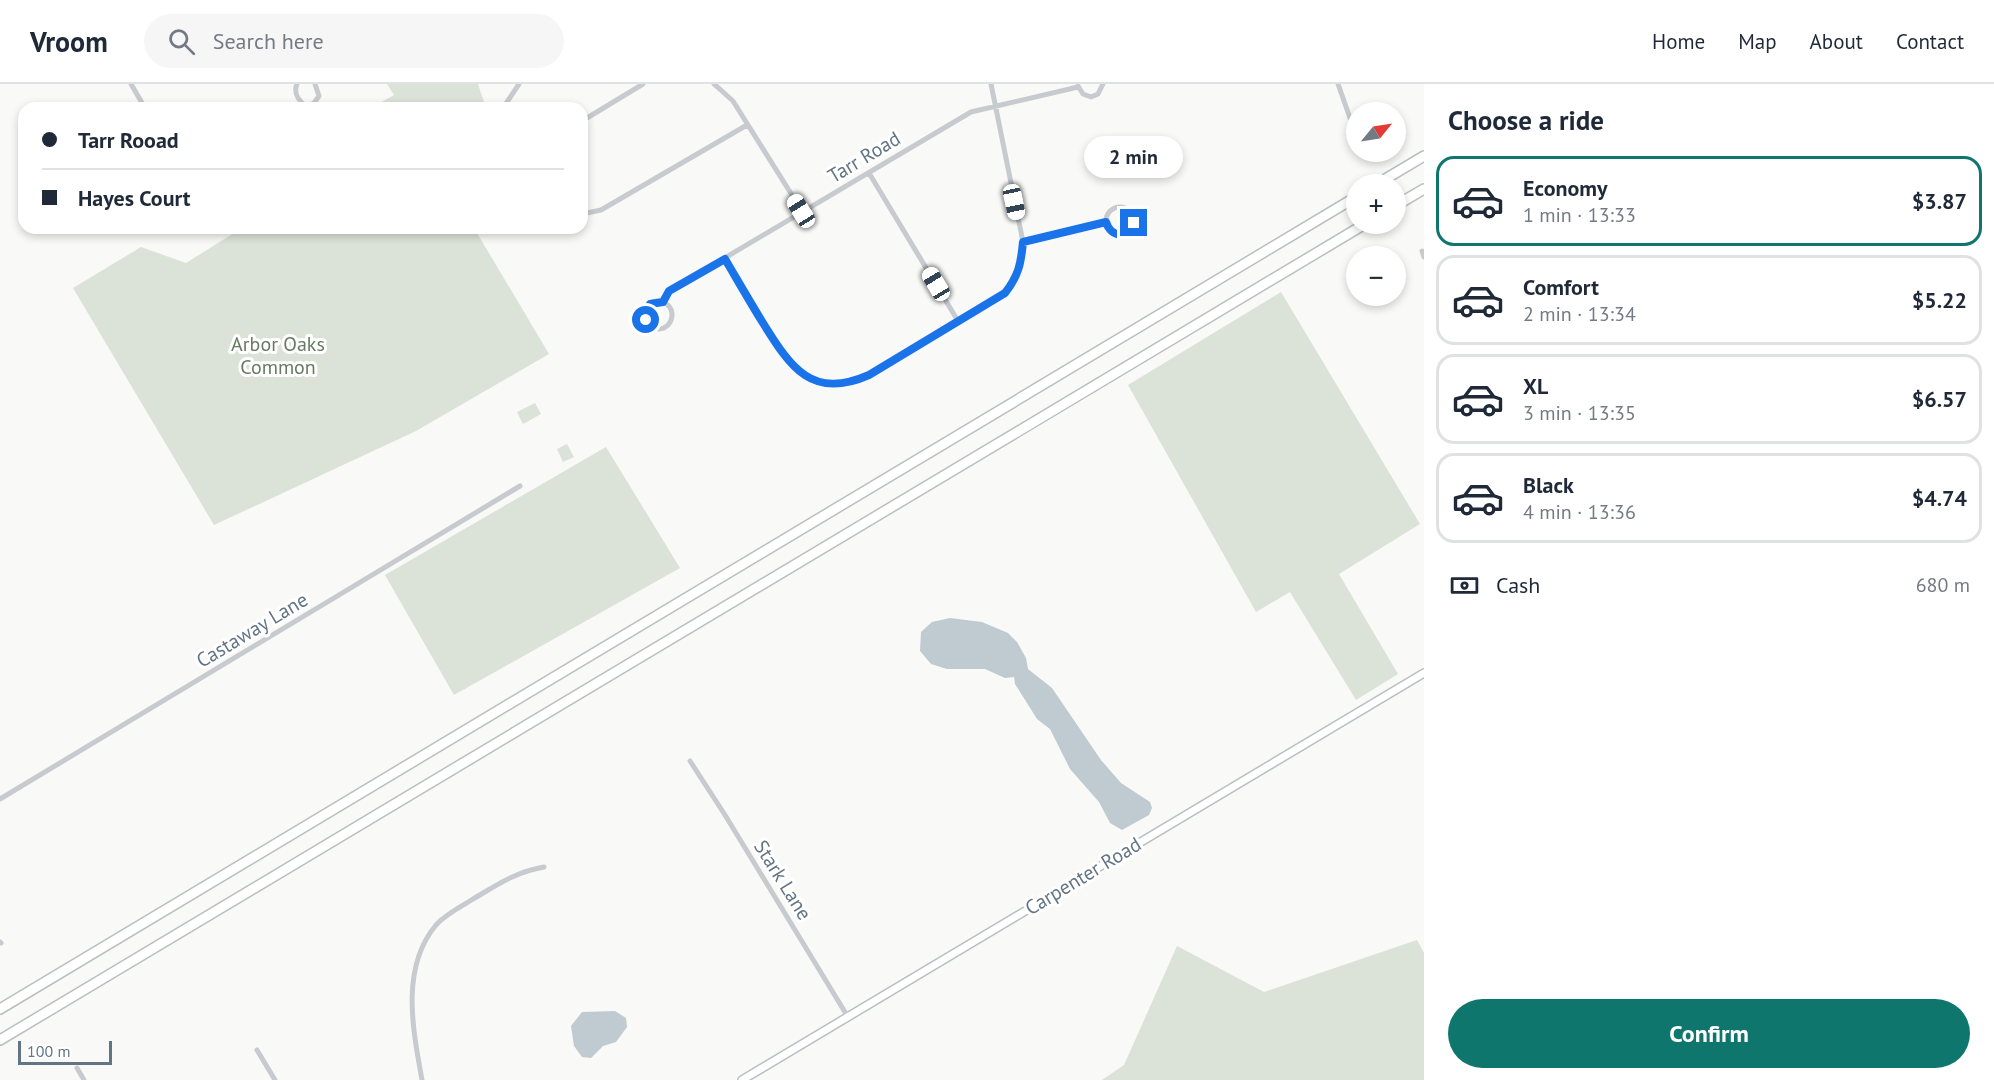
<!DOCTYPE html>
<html lang="en">
<head>
<meta charset="utf-8">
<style>
	body { margin:0; font-family:"PT Sans",sans-serif; background:#f6f6f7; color:#1f2937; height:100vh; display:flex; flex-direction:column; font-size:22px; white-space:nowrap }
	* { box-sizing:border-box; margin:0 }
	p { font-size:20px; color:#747a83 }
	.icon { flex:none; width:33px; height:33px; fill:none; stroke:currentColor; stroke-width:2; stroke-linecap:round; stroke-linejoin:round }
	.map { position:relative; flex:1; overflow:hidden }
	.details { display:flex; flex-direction:column; background:#fff; width:570px }
	.details>* { flex:none }
	.banner { position:absolute; left:18px; top:18px; width:570px; height:132px; border-radius:18px; box-shadow:0 3px 9px #0003; display:grid; align-content:center; height:132px; padding:0 24px; background:#fff }
	.needle { width:39px; rotate:60deg }
	.controls { position:absolute; left:1346px; top:18px; display:grid; gap:12px }
	.controls a { display:grid; place-items:center; width:60px; height:60px; border-radius:50%; background:#fff; box-shadow:0 3px 9px #0003; font-size:30px }
	.scale { position:absolute; left:18px; bottom:15px; width:94px; box-sizing:border-box; padding-left:6px; border:3px solid #627584; border-top:0; font-size:16px; line-height:21px; white-space:nowrap; color:#627584; -webkit-text-stroke:4px #fff; paint-order:stroke }
	.end { position:absolute; width:27px; height:27px; margin:-14px; border:8px solid #1a73e8; background:#fff; box-shadow:0 0 0 3px #fff }
	.from { border-radius:50% }
	.bubble { position:absolute; height:42px; border-radius:21px; background:#fff; box-shadow:0 3px 9px #0003; font-size:20px; font-weight:700; line-height:42px; text-align:center }
	.car { position:absolute; width:18px; height:36px; margin:-18px -9px; border-radius:8px; box-shadow:0 0 4px 2px #0007; background:linear-gradient(#fff 24%,#345 0 40%,#fff 0 76%,#345 0 86%,#fff 0) }
	.banner b { display:flex; align-items:center; gap:21px; height:57px; font-size:22px }
	.banner b+b { border-top:2px solid #e0e1e3 }
	.banner i { width:15px; height:15px; background:#1f2937 }
	ul { padding:0; list-style:none }
	li { display:flex; align-items:center; gap:18px; height:90px; margin:0 12px 9px; padding:0 12px; border:3px solid #e0e1e3; border-radius:18px }
	li div { flex:1 }
	li b { display:block; font-size:22px }
	li em { font-style:normal; font-weight:700 }
	li.selected { border-color:#0f766e }
	li>.icon { width:54px; height:54px; stroke-width:1.5 }
	h2 { padding:0 24px; font-size:27px; line-height:72px }
	.pay { display:flex; align-items:center; gap:15px; height:66px; padding:0 24px; font-size:22px }
	.pay p { margin-inline-start:auto }
	.action { display:flex; gap:12px; margin-top:auto; padding:12px 24px }
	.action a { flex:1; height:69px; border-radius:36px; background:#0f766e; color:#fff; font-size:24px; font-weight:700; line-height:69px; text-align:center }
	header { display:flex; align-items:center; gap:36px; box-sizing:border-box; height:84px; padding:0 30px; background:#fff; border-bottom:2px solid #e0e1e3 }
	header strong { font-size:28px }
	nav { display:flex; gap:33px; margin-inline-start:auto; font-size:21px }
	.search { width:420px; height:54px; background:#f6f6f7; display:flex; align-items:center; gap:15px; box-sizing:border-box; padding:0 21px; border-radius:33px; color:#747a83; font-size:22px }
	main { display:flex; flex:1; min-height:0 }
	.map>svg:first-child { display:block }
</style>
</head>
<body>
<header>
<strong>Vroom</strong>
<div class="search"><svg class="icon" aria-label="search" viewBox="0 0 24 24"><circle cx="10" cy="10" r="6"/><path d="M15 15l6 6"/></svg>Search here</div>
<nav><a>Home</a><a>Map</a><a>About</a><a>Contact</a></nav>
</header>
<main>
<div class="map">
<svg width="1424" height="996" viewBox="0 0 1424 996">
	<rect width="100%" height="100%" fill="#f9f9f7"/>
	<path fill="#dbe2d7" d="M387 0H478L486 24H371L394 11Z
		M242 144H474L549 270 416 347 214 441 73 204 141 163 186 179Z
		M1281 208 1420 440 1339 490 1398 590 1356 616 1290 508 1256 528 1128 301Z
		M535 319 541 330 523 340 517 328Z
		M567 360 574 373 563 378 557 365Z
		M606 363 680 484 454 611 385 491Z
		M1417 856 1424 869V996H1102L1124 981 1177 862 1264 908Z"/>
	<path fill="#bfcbd0" d="M950 534 982 538 1008 549 1017 558 1026 574 1028 585 1052 604 1101 676 1121 699 1150 718 1152 724 1149 731 1122 746 1110 739 1099 718 1070 685 1050 645 1037 635 1015 600 1014 593 1005 594 985 585H947L931 580 920 567 921 548 932 538Z
		M615 927 626 934 627 943 616 958 603 962 591 974 582 973 574 962 571 942 582 928Z"/>
	<g fill="none" stroke-linecap="round" stroke-linejoin="round">
		<g stroke="#b9bfc3" stroke-width="10">
			<path id="secondary" d="M742 996 1424 589"/>
		</g>
		<g stroke="#bbbfc2" stroke-width="12">
			<path id="highway" d="M1377 100 1424 72
				M1395 122 1424 105
				M0 925 1356 113
				M0 956 1365 140"/>
		</g>
		<path stroke="#c7cbcf" stroke-width="5" d="M131 0 145 24
			M297 0C293 9 299 17 306 22L314 19 319 12 315 0
			M714 0 733 17 802 127
			M1338 0 1356 51
			M1078 2 1083 10 1091 13 1098 10 1103 0
			M503 24 519 0
			M582 37 643 0
			M869 89 958 237
			M1106 137a14 14 0 1 1 28 0a14 14 0 1 1-28 0Z
			M582 130 601 126 747 41
			M1023 158 1106 138
			M1422 167 1424 173
			M725 175C738 197 750 218 763 239 791 285 812 315 869 291L1005 209C1019 191 1021 179 1023 158L991 0
			M644 231a14 14 0 1 1 28 0a14 14 0 1 1-28 0Z
			M663 218 669 207 971 28 1078 3
			M690 677 725 731 848 933
			M0 715 520 402
			M0 858 1 859
			M257 966 275 996
			M77 984 84 996
			M422 996C413 946 400 884 436 841 446 830 461 823 473 815 497 801 515 788 544 783"/>
		<use href="#secondary" stroke="#fff" stroke-width="7"/>
		<use href="#highway" stroke="#fff" stroke-width="9"/>
	</g>
	<g fill="none" stroke-linecap="round" stroke-linejoin="round">
		<path stroke="#1a73e8" stroke-width="8" d="M646 236 645 227 650 220 663 218 669 207 725 175C738 197 750 218 763 239 791 284 812 316 869 291L1005 209C1019 191 1021 179 1023 158L1106 138C1111 154 1129 155 1134 139"/>
	</g>
	<g text-anchor="middle" stroke-width="6" stroke-linejoin="round" paint-order="stroke">
		<g font-size="20" fill="#627584" stroke="#fff">
			<text transform="translate(864 73) rotate(-31)" y="7">Tarr Road</text>
			<text transform="translate(252 546) rotate(-31)" y="7">Castaway Lane</text>
			<text transform="translate(1083 792) rotate(-31)" y="7">Carpenter Road</text>
			<text transform="translate(783 796) rotate(58)" y="7">Stark Lane</text>
		</g>
		<g font-size="20" fill="#667b61" stroke="#fff">
			<text x="278" y="267">Arbor Oaks<tspan x="278" dy="23">Common</tspan></text>
		</g>
	</g>
</svg>
<div class="controls">
<a><svg class="needle" viewBox="-14 -14 28 28"><path d="M0-13l5 13h-10z" fill="#e53935"/><path d="M0 13l5-13h-10z" fill="#747a83"/></svg></a>
<a>+</a>
<a>−</a>
</div>
<div class="scale">100 m</div>
<i class="end from" style="left:646px;top:236px"></i>
<i class="end" style="left:1134px;top:139px"></i>
<div class="bubble" style="left:1084px;top:52px;width:99px">2 min</div>
<i class="car" style="left:1014px;top:118px;rotate:168deg"></i>
<i class="car" style="left:801px;top:127px;rotate:328deg"></i>
<i class="car" style="left:936px;top:200px;rotate:329deg"></i>
<div class="banner">
<b><i class="from"></i>Tarr Rooad</b>
<b><i></i>Hayes Court</b>
</div>
</div>
<section class="details">
<h2>Choose a ride</h2>
<ul>
<li class="selected"><svg class="icon" aria-label="car" viewBox="0 0 24 24"><path d="M5 17H2v-5l4-1 3-4h7l3 4 3 1v5h-3M9 17h6M6 11h13"/><circle cx="7" cy="17" r="2"/><circle cx="17" cy="17" r="2"/></svg><div><b>Economy</b><p>1 min · 13:33</p></div><em>$3.87</em></li>
<li><svg class="icon" aria-label="car" viewBox="0 0 24 24"><path d="M5 17H2v-5l4-1 3-4h7l3 4 3 1v5h-3M9 17h6M6 11h13"/><circle cx="7" cy="17" r="2"/><circle cx="17" cy="17" r="2"/></svg><div><b>Comfort</b><p>2 min · 13:34</p></div><em>$5.22</em></li>
<li><svg class="icon" aria-label="car" viewBox="0 0 24 24"><path d="M5 17H2v-5l4-1 3-4h7l3 4 3 1v5h-3M9 17h6M6 11h13"/><circle cx="7" cy="17" r="2"/><circle cx="17" cy="17" r="2"/></svg><div><b>XL</b><p>3 min · 13:35</p></div><em>$6.57</em></li>
<li><svg class="icon" aria-label="car" viewBox="0 0 24 24"><path d="M5 17H2v-5l4-1 3-4h7l3 4 3 1v5h-3M9 17h6M6 11h13"/><circle cx="7" cy="17" r="2"/><circle cx="17" cy="17" r="2"/></svg><div><b>Black</b><p>4 min · 13:36</p></div><em>$4.74</em></li>
</ul>
<div class="pay"><svg class="icon" aria-label="cash" viewBox="0 0 24 24"><path d="M3 7h18v10H3z"/><circle cx="12" cy="12" r="2"/></svg>Cash<p>680 m</p></div>
<div class="action"><a>Confirm</a></div>
</section>
</main>
</body>
</html>
